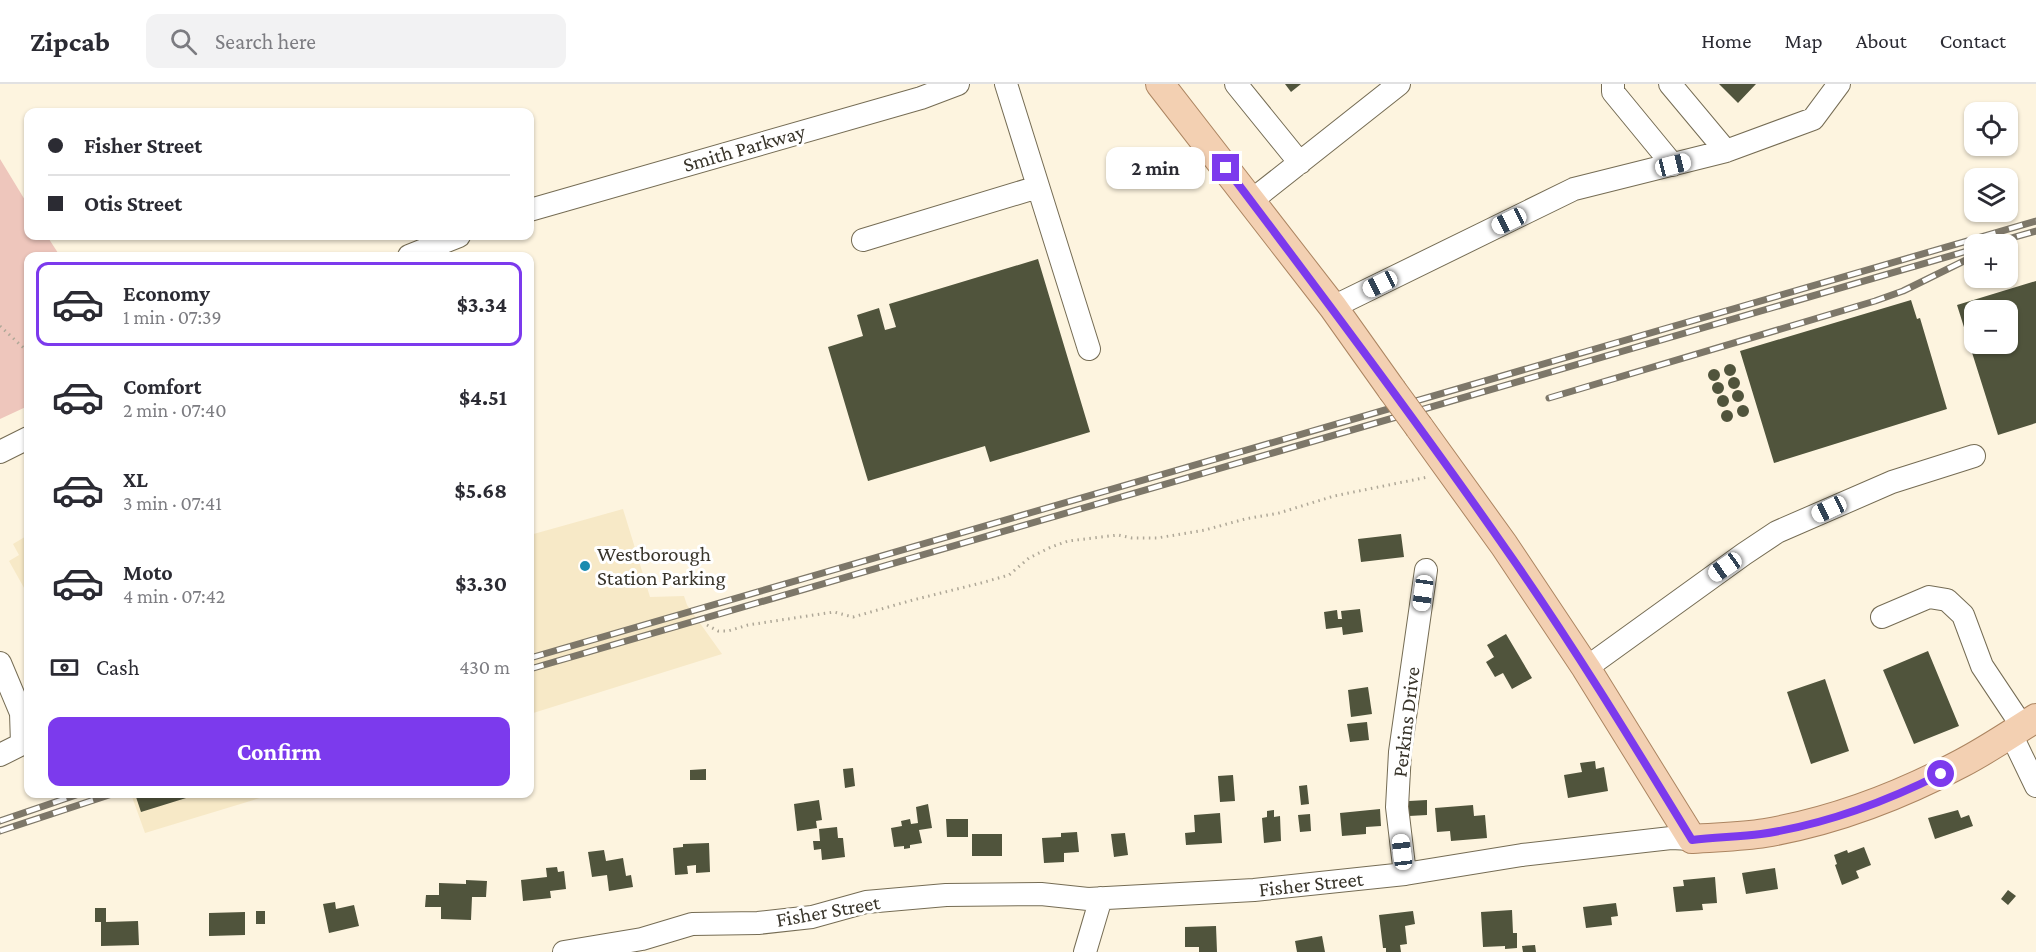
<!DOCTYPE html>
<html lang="en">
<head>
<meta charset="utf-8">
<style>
	body { margin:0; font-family:"Crimson Pro",serif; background:#f2f2f3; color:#2b2b33; height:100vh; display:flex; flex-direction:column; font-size:22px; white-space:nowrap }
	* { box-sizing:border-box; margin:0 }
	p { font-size:20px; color:#7c7c81 }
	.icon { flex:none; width:33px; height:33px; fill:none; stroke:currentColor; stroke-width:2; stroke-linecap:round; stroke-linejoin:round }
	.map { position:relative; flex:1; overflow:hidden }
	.drawer { position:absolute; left:24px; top:168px; width:510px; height:546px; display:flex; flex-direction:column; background:#fff; border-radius:12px; box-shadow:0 2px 4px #0004 }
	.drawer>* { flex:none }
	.top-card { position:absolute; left:24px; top:24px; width:510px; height:132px; border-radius:12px; box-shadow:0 2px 4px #0004; display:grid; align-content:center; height:132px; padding:0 24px; background:#fff }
	.buttons { position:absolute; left:1964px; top:18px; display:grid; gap:12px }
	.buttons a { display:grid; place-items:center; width:54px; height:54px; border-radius:12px; background:#fff; box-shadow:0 2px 4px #0004; font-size:30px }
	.end { position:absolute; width:27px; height:27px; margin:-14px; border:8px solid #7c3aed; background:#fff; box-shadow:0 0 0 3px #fff }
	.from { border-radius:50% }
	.bubble { position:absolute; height:42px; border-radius:12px; background:#fff; box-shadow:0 2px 4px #0004; font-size:20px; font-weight:700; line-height:42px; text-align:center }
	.car { position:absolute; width:18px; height:36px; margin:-18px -9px; border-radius:8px; box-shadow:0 0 4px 2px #0007; background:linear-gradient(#fff 24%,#345 0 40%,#fff 0 76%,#345 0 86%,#fff 0) }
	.top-card b { display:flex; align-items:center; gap:21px; height:57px; font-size:22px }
	.top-card b+b { border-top:2px solid #e1e1e2 }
	.top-card i { width:15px; height:15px; background:#2b2b33 }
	ul { padding:10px 0 0; list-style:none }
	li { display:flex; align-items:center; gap:18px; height:84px; margin:0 12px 9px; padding:0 12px; border:3px solid transparent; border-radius:12px }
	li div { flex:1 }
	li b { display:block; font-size:22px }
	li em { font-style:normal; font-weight:700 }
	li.selected { border-color:#7c3aed }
	li>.icon { width:54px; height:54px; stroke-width:1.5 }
	.pay { display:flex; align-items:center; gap:15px; height:66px; padding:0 24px; font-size:22px }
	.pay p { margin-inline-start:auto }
	.primary-button { display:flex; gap:12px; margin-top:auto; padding:12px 24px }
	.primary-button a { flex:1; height:69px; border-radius:12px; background:#7c3aed; color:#fff; font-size:24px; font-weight:700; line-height:69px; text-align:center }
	header { display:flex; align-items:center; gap:36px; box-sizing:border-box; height:84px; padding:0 30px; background:#fff; border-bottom:2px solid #e1e1e2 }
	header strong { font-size:28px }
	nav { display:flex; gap:33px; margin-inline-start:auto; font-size:21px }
	.search { width:420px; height:54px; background:#f2f2f3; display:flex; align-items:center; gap:15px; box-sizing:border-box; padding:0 21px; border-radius:12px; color:#7c7c81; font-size:22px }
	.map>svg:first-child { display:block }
</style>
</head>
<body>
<header>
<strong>Zipcab</strong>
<div class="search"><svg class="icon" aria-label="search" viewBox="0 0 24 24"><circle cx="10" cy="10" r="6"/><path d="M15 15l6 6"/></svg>Search here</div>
<nav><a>Home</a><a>Map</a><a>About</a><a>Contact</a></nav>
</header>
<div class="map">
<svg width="2036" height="868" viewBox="0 0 2036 868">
	<rect width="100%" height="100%" fill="#fdf4df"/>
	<path fill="#f7e9c7" d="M623 425 650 513 684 512 687 521 722 570 530 630V451Z
		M28 451V511L9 477 19 471 13 460Z
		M131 710H273L145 749Z"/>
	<path fill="#eec6bc" d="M0 75 28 121V152H47L60 172H28V322L0 335Z"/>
	<path fill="#50543c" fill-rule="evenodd" d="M1285 0H1301L1291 8Z
		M1719 0H1756L1738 19Z
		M1038 175 1090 348 990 378 985 362 868 397 828 263 863 252 857 231 879 224 885 246 896 243 889 220Z
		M2036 197V339L1998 351 1957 221ZM1974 226H2007V260H1974Z
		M1911 216 1917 235 1920 234 1947 325 1774 379 1740 267Z
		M1724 286a6 6 0 1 1 12 0a6 6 0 1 1-12 0Z
		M1708 291a6 6 0 1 1 12 0a6 6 0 1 1-12 0Z
		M1728 299a6 6 0 1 1 12 0a6 6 0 1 1-12 0Z
		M1712 304a6 6 0 1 1 12 0a6 6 0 1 1-12 0Z
		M1732 312a6 6 0 1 1 12 0a6 6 0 1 1-12 0Z
		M1717 317a6 6 0 1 1 12 0a6 6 0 1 1-12 0Z
		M1737 327a6 6 0 1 1 12 0a6 6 0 1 1-12 0Z
		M1721 332a6 6 0 1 1 12 0a6 6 0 1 1-12 0Z
		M1401 450 1404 473 1361 478 1358 455Z
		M1360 525 1363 548 1343 551 1342 543 1326 545 1324 528 1337 526 1338 535H1342L1341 527Z
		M1506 550 1532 594 1512 605 1503 589 1495 593 1486 578 1494 573 1487 561Z
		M1928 567 1959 642 1914 660 1883 586Z
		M1825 595 1849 667 1811 680 1787 608Z
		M1368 603 1372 630 1351 633 1348 606Z
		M1367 638 1369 656 1350 658 1347 640Z
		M1595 677 1596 685 1604 683 1608 707 1568 714 1564 691 1582 688 1580 679Z
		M853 684 855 702 845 704 843 685Z
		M706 685V696H690V686Z
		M1233 691 1235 717 1220 718 1218 692Z
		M1307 701 1309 720 1301 721 1299 702Z
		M146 710H199L141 728 136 713Z
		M819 716 822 736 816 737 817 744 797 747 794 720Z
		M1427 716V731L1409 732V717Z
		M928 720 932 744 919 746 922 759 910 761V764L904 765V762L894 763 891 744 902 742 901 737 910 735 911 740 918 739 916 723Z
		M1473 721 1474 732 1485 731 1487 754 1451 757 1450 747 1437 748 1435 724Z
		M1380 725 1381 742 1366 743V750L1342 752 1340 729Z
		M1274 726V733L1280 732 1281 757 1264 759 1262 734 1267 733V727Z
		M1958 726 1961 734 1969 731 1973 742 1935 755 1928 734Z
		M1220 729 1222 759 1186 761 1185 749 1195 748 1194 731Z
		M1310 730 1311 747 1300 748 1298 731Z
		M946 735H968V753H947Z
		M837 743 838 754H843L845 773 822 776 821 765 814 766 813 757H820L819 745Z
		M1077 748 1079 768 1064 769V778L1044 779 1042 754 1061 753V749Z
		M1125 749 1128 771 1114 773 1111 750Z
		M972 750H1002V772H972Z
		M709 759 710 788 696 789V781L687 782 688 790 675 791 673 764 683 763V760Z
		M1864 763 1871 781 1856 787 1859 794 1842 801 1835 781 1837 780 1834 771 1847 766 1848 769Z
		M604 766 606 777 623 774 626 792 631 791 633 803 609 807 607 791 592 793 588 768Z
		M557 783 558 788 564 787 566 805 550 807 551 814 523 817 521 796 547 793 546 784Z
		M1775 784 1778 805 1746 810 1742 789Z
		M1715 793 1717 819 1702 820 1703 826 1676 828 1673 803 1684 802 1683 796Z
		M466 796 487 797 486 813H472L471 836 441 835V823H425L426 811H439V799L466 800Z
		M2008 806 2016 812 2008 821 2001 815Z
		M335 818 336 825 354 821 359 842 329 849 323 820Z
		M1616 819 1618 832 1611 833 1612 841 1586 844 1583 823Z
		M95 824H106V838L138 837 139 861 101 862V838H95Z
		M1512 826 1513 849H1517V864L1505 865V862L1483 863 1481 828Z
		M256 827H265V840H256Z
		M1413 827 1415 840 1405 842 1407 860 1400 861 1401 868H1386V864H1383L1379 831Z
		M245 828V851L209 852V829Z
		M1216 842 1217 868H1199V863H1185V843Z
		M1322 852 1325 868H1297L1295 857Z
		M1535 861 1536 868H1523L1522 862Z"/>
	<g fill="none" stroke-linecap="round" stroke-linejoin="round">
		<g stroke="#756c54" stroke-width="24">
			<path id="minor" d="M1006 0 1089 265
				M1236 0 1300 79
				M1613 0V8L1673 81
				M1670 0 1726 67
				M1251 117 1399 0
				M530 126 921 14 958 0
				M863 156 1038 103
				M409 172 459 152
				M1333 223 1574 105 1726 67 1813 35 1839 0
				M0 368 28 354
				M1882 533 1929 513 1947 516 1963 531 1982 582 2022 642
				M0 579 21 629 22 660 0 671
				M1586 584 1744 470 1777 448 1892 398 1974 372
				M2011 650 2036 702
				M1405 790 1397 723 1400 668 1426 486
				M564 868 642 855 692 840 758 839 812 833 866 818 946 811 1041 810 1088 815 1254 806 1405 790 1522 771 1671 754 1692 755
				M1085 868 1101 814"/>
		</g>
		<g stroke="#ac8561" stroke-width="30">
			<path id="major" d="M1160 0 1333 223 1392 306
				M1419 343 1504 461 1586 584 1692 755C1716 753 1741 753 1765 749 1835 737 1900 712 1962 679 1987 666 2012 649 2036 634"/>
		</g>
		<path stroke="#afa898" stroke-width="3" stroke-dasharray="1.5 4.5" stroke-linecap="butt" d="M0 242 28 268
			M707 541 718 547H728L748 541 827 529 834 528 853 533 913 516 981 499 1009 491 1029 474 1051 463 1068 457 1118 451 1132 454H1157L1205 446 1245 435 1279 429 1334 412 1428 393"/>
		<use href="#minor" stroke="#fff" stroke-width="22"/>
		<use href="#major" stroke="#f3d0b2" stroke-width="28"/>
		<g stroke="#7d7769" stroke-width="7">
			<path id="rail" d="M1990 160 2036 147
				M1549 314 1875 217 1903 207 1974 172
				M530 574 2036 137
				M530 585 1974 165
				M0 737 79 710
				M0 747 112 710"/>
		</g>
		<use href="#rail" stroke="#fff" stroke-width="4.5" stroke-dasharray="14" stroke-linecap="butt"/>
		<g stroke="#ac8561" stroke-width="30" stroke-linecap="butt">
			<path id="major-bridge" d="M1392 306 1419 343"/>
		</g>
		<use href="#major-bridge" stroke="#f3d0b2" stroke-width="28"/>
	</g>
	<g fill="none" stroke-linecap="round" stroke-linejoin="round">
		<path stroke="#7c3aed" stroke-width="8" d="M1226 84C1320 208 1414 333 1503 461 1570 556 1631 656 1692 756 1715 753 1738 753 1761 750 1824 741 1885 718 1941 690"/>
	</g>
	<circle fill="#198baf" stroke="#fff" stroke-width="2" cx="585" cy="482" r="6"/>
	<g text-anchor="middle" stroke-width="6" stroke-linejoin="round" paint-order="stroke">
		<g font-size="21" fill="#38342a" stroke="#fff">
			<text transform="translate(744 64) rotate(-16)" y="7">Smith Parkway</text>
			<text transform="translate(1406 638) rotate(-83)" y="7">Perkins Drive</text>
			<text transform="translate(1311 800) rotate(-6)" y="7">Fisher Street</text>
			<text transform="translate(828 827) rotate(-10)" y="7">Fisher Street</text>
		</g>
		<g font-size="21" fill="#38342a" stroke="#fff" text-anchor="start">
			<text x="597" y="477">Westborough<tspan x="597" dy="24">Station Parking</tspan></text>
		</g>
	</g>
</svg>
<div class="buttons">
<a><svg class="icon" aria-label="locate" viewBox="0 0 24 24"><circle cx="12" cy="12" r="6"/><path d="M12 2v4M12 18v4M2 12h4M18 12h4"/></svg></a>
<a><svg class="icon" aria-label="layers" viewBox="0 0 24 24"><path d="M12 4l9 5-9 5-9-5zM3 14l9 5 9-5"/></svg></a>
<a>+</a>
<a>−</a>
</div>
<i class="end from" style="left:1941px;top:690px"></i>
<i class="end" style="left:1226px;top:84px"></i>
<div class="bubble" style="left:1106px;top:63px;width:99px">2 min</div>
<i class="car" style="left:1673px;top:81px;rotate:76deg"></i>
<i class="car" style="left:1509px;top:137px;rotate:244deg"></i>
<i class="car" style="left:1380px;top:200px;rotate:244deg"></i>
<i class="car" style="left:1829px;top:425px;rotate:245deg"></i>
<i class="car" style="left:1725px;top:483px;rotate:235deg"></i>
<i class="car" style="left:1423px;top:509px;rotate:188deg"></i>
<i class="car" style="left:1402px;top:768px;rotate:353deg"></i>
<div class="top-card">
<b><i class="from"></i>Fisher Street</b>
<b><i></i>Otis Street</b>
</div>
<section class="drawer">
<ul>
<li class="selected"><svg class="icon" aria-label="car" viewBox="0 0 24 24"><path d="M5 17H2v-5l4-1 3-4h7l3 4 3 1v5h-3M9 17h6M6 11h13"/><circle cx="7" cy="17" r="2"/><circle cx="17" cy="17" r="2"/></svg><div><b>Economy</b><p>1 min · 07:39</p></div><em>$3.34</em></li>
<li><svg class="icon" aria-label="car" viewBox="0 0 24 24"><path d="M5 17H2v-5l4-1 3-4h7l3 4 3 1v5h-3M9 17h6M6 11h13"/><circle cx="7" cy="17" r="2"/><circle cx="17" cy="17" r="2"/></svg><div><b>Comfort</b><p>2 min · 07:40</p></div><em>$4.51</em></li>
<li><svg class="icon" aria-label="car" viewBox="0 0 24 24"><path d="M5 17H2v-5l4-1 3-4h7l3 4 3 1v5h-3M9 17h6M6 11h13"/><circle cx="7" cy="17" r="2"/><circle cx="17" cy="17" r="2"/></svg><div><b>XL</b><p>3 min · 07:41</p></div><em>$5.68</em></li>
<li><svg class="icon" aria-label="car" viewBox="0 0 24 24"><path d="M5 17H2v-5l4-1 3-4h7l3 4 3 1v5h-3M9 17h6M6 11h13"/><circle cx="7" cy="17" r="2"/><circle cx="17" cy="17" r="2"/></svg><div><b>Moto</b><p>4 min · 07:42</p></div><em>$3.30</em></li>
</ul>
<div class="pay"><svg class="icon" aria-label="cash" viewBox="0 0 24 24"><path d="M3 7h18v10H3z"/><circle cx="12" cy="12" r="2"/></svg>Cash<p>430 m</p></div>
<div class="primary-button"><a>Confirm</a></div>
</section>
</div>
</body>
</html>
